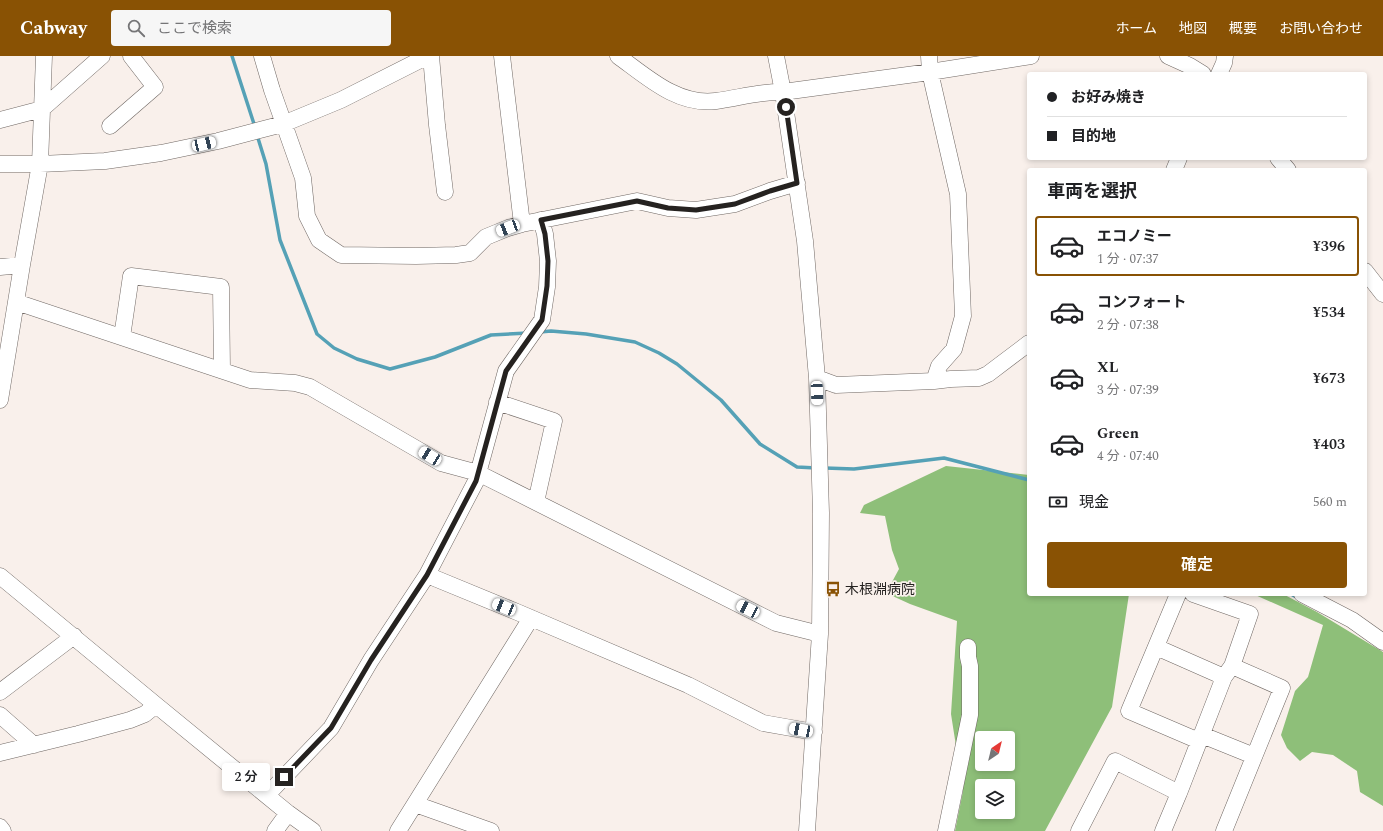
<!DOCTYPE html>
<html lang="ja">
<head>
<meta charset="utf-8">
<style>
	body { margin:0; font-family:Spectral,"Noto Sans JP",serif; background:#f6f6f6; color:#202124; height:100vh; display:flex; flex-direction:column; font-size:15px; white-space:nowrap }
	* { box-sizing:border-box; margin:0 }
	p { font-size:13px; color:#757577 }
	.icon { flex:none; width:22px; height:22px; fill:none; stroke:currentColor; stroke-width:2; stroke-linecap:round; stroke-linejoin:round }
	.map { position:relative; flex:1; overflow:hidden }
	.details { position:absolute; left:1027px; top:112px; width:340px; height:428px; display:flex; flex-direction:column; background:#fff; border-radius:4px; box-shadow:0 2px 6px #0003 }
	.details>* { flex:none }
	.guide { position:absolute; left:1027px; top:16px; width:340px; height:88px; border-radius:4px; box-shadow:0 2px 6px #0003; display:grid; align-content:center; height:88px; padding:0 20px; background:#fff }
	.needle { width:26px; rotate:35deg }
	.fabs { position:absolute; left:975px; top:675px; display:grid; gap:8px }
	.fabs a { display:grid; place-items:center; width:40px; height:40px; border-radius:4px; background:#fff; box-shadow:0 2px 6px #0003; font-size:20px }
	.end { position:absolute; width:18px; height:18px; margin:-9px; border:5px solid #252220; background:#fff; box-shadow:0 0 0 2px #fff }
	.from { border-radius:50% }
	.bubble { position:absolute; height:28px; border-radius:4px; background:#fff; box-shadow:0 2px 6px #0003; font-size:13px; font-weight:600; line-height:28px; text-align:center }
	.car { position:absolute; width:12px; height:24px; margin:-12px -6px; border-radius:5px; box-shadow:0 0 3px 1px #0007; background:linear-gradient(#fff 24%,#345 0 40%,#fff 0 76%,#345 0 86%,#fff 0) }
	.guide b { display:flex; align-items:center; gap:14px; height:38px; font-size:15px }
	.guide b+b { border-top:1px solid #e0e0e0 }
	.guide i { width:10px; height:10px; background:#202124 }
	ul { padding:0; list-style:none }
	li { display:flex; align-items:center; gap:12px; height:60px; margin:0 8px 6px; padding:0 12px; border:2px solid transparent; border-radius:4px }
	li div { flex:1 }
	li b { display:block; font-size:15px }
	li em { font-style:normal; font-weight:600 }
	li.current { border-color:#895204 }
	li>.icon { width:36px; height:36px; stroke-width:1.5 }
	h2 { padding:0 20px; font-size:18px; line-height:48px }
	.pay { display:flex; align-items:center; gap:10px; height:44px; padding:0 20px; font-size:15px }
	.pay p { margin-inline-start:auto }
	.primary-button { display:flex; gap:8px; margin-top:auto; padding:8px 20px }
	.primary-button a { flex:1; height:46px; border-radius:4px; background:#895204; color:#fff; font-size:16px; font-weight:600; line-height:46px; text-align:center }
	header { display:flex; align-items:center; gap:24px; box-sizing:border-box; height:56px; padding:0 20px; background:#895204; color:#fff }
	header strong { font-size:19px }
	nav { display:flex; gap:22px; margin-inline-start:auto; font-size:14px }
	.search { width:280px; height:36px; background:#f6f6f6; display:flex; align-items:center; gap:10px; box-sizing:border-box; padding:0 14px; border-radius:4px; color:#757577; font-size:15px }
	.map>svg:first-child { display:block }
</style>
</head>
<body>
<header>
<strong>Cabway</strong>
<div class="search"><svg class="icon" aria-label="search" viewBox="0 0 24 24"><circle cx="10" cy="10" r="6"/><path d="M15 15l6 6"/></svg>ここで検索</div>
<nav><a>ホーム</a><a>地図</a><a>概要</a><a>お問い合わせ</a></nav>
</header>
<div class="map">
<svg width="1383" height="775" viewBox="0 0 1383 775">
	<rect width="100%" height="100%" fill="#f9f0eb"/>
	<path fill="#8ebf79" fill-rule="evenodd" d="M946 410 1029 419V538H1129L1112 651 1045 775H955L963 735 951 658 957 565 910 548 886 537 899 513 892 494 885 460 860 457 864 449ZM982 682H1008V708H982ZM982 730H1008V756H982Z
		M1253 538H1283L1317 556 1383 596V750L1360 736 1357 715 1333 699 1312 696 1300 705 1287 692 1281 679 1295 635 1308 621 1323 569Z"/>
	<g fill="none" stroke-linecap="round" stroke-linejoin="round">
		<path stroke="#55a1b6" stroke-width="3.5" d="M232 0 255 71
			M257 79 266 108 280 184 317 278 334 292 357 303 390 313 435 301 491 279 528 277
			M540 276 551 275 586 278 635 286 659 297 677 308 721 344 760 388 797 411 816 412
			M825 412 854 413 944 402 1029 424
			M1291 538 1298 542"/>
		<g stroke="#706864" stroke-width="17">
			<path id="minor" d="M262 0 272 34 303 122 307 160 319 184 341 199 416 200 456 199 470 197 486 181 508 172 522 168 637 145 668 152 696 154 735 148 770 135 797 127
				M431 0 437 69 445 136
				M502 0 522 168
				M618 0C647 21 678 50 716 45 739 42 761 35 783 36L930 16 1031 0
				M776 0 783 36 805 185 817 322 821 457 820 578 807 775
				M929 0 930 16 958 138 963 260 954 293 939 310 934 325 951 323 979 322 988 318 1029 287
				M1168 0 1190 10 1203 18
				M1219 18 1224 7 1225 0
				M0 64 42 53 102 0
				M110 70 155 31 131 0
				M1278 102 1288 114
				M0 108H40L105 105 161 97 218 85 283 68 341 44 428 0
				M1174 114 1179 102
				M0 211 22 209
				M1365 215 1383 238
				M16 246 250 324 295 327 310 331 441 407 478 417 776 567 820 578
				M122 281 131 220 221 231 222 314
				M817 322 836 329 934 325
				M0 344 22 209 40 108 44 0
				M497 346 554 365 536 446
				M427 519 517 556 688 629 763 667 814 676
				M0 520 156 649 288 757 313 775
				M1178 538 1129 655 1199 685
				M1302 538 1352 564 1383 586
				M1156 591 1224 621
				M0 636 74 580
				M0 659 34 689
				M1202 679 1254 700
				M0 697 78 678 130 664 145 658 156 649
				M267 739 331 672 371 604 427 519 476 425 506 315 542 264 547 231 548 205 545 178 541 164
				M415 748 491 775
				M0 771 3 775
				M275 775 288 757
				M398 775 531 562
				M946 775 970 659V610L968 601V591
				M1079 775 1115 705 1179 737
				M1163 775 1179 737 1224 621 1232 610 1250 558 1193 538
				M1224 775 1282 632 1232 610"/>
		</g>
		<use href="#minor" stroke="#fff" stroke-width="16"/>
	</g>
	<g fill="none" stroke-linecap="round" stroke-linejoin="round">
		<path stroke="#252220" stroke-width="5" d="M284 721 331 672 371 604 427 519 476 425 506 315 542 264 547 230 548 205 545 178 541 164 637 145 668 152 696 154 735 148 770 135 797 127 786 51"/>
	</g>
	<defs>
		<g id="bus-bare" transform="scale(1.2)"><path d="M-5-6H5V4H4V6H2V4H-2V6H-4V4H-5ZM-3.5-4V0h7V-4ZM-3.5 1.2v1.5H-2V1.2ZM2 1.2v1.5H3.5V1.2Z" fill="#895204" stroke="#f9f0eb" stroke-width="2.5" paint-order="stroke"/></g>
	</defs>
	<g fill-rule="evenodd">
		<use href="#bus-bare" x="833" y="533"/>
	</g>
	<g text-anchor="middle" stroke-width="3.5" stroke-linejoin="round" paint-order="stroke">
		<g font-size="14" fill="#252220" stroke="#f9f0eb" text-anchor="start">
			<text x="845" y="538">木根淵病院</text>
		</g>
	</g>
</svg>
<div class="fabs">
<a><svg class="needle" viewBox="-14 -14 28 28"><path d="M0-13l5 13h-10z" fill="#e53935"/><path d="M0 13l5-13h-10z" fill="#757577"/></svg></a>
<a><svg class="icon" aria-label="layers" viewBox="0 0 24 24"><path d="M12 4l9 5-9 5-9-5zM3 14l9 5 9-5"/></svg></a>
</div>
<i class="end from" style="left:786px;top:51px"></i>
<i class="end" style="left:284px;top:721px"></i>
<div class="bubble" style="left:222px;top:707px;width:48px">2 分</div>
<i class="car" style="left:204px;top:88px;rotate:77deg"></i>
<i class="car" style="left:508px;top:172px;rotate:249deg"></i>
<i class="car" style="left:817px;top:337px;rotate:178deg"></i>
<i class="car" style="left:430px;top:400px;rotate:301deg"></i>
<i class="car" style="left:504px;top:551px;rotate:292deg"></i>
<i class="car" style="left:748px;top:553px;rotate:297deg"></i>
<i class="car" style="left:801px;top:674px;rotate:281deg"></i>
<div class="guide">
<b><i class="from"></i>お好み焼き</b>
<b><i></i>目的地</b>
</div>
<section class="details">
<h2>車両を選択</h2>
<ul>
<li class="current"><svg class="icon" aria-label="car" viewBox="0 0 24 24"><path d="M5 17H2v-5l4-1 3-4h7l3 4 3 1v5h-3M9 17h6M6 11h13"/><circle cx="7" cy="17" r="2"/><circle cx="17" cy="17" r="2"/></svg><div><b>エコノミー</b><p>1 分 · 07:37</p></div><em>¥396</em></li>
<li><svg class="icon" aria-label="car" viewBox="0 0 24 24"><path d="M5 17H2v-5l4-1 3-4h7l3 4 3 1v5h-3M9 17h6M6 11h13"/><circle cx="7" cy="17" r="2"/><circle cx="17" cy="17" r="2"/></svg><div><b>コンフォート</b><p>2 分 · 07:38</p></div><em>¥534</em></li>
<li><svg class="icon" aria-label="car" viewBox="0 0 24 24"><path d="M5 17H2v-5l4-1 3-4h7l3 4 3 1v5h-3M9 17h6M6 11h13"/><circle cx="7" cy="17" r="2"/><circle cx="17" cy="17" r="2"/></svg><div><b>XL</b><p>3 分 · 07:39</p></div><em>¥673</em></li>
<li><svg class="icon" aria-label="car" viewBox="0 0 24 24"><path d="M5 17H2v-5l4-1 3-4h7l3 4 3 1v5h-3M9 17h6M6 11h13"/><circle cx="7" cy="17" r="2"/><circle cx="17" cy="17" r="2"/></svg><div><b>Green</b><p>4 分 · 07:40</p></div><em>¥403</em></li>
</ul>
<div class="pay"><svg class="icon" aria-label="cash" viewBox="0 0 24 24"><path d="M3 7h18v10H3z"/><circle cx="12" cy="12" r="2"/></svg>現金<p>560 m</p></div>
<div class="primary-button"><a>確定</a></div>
</section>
</div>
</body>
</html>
